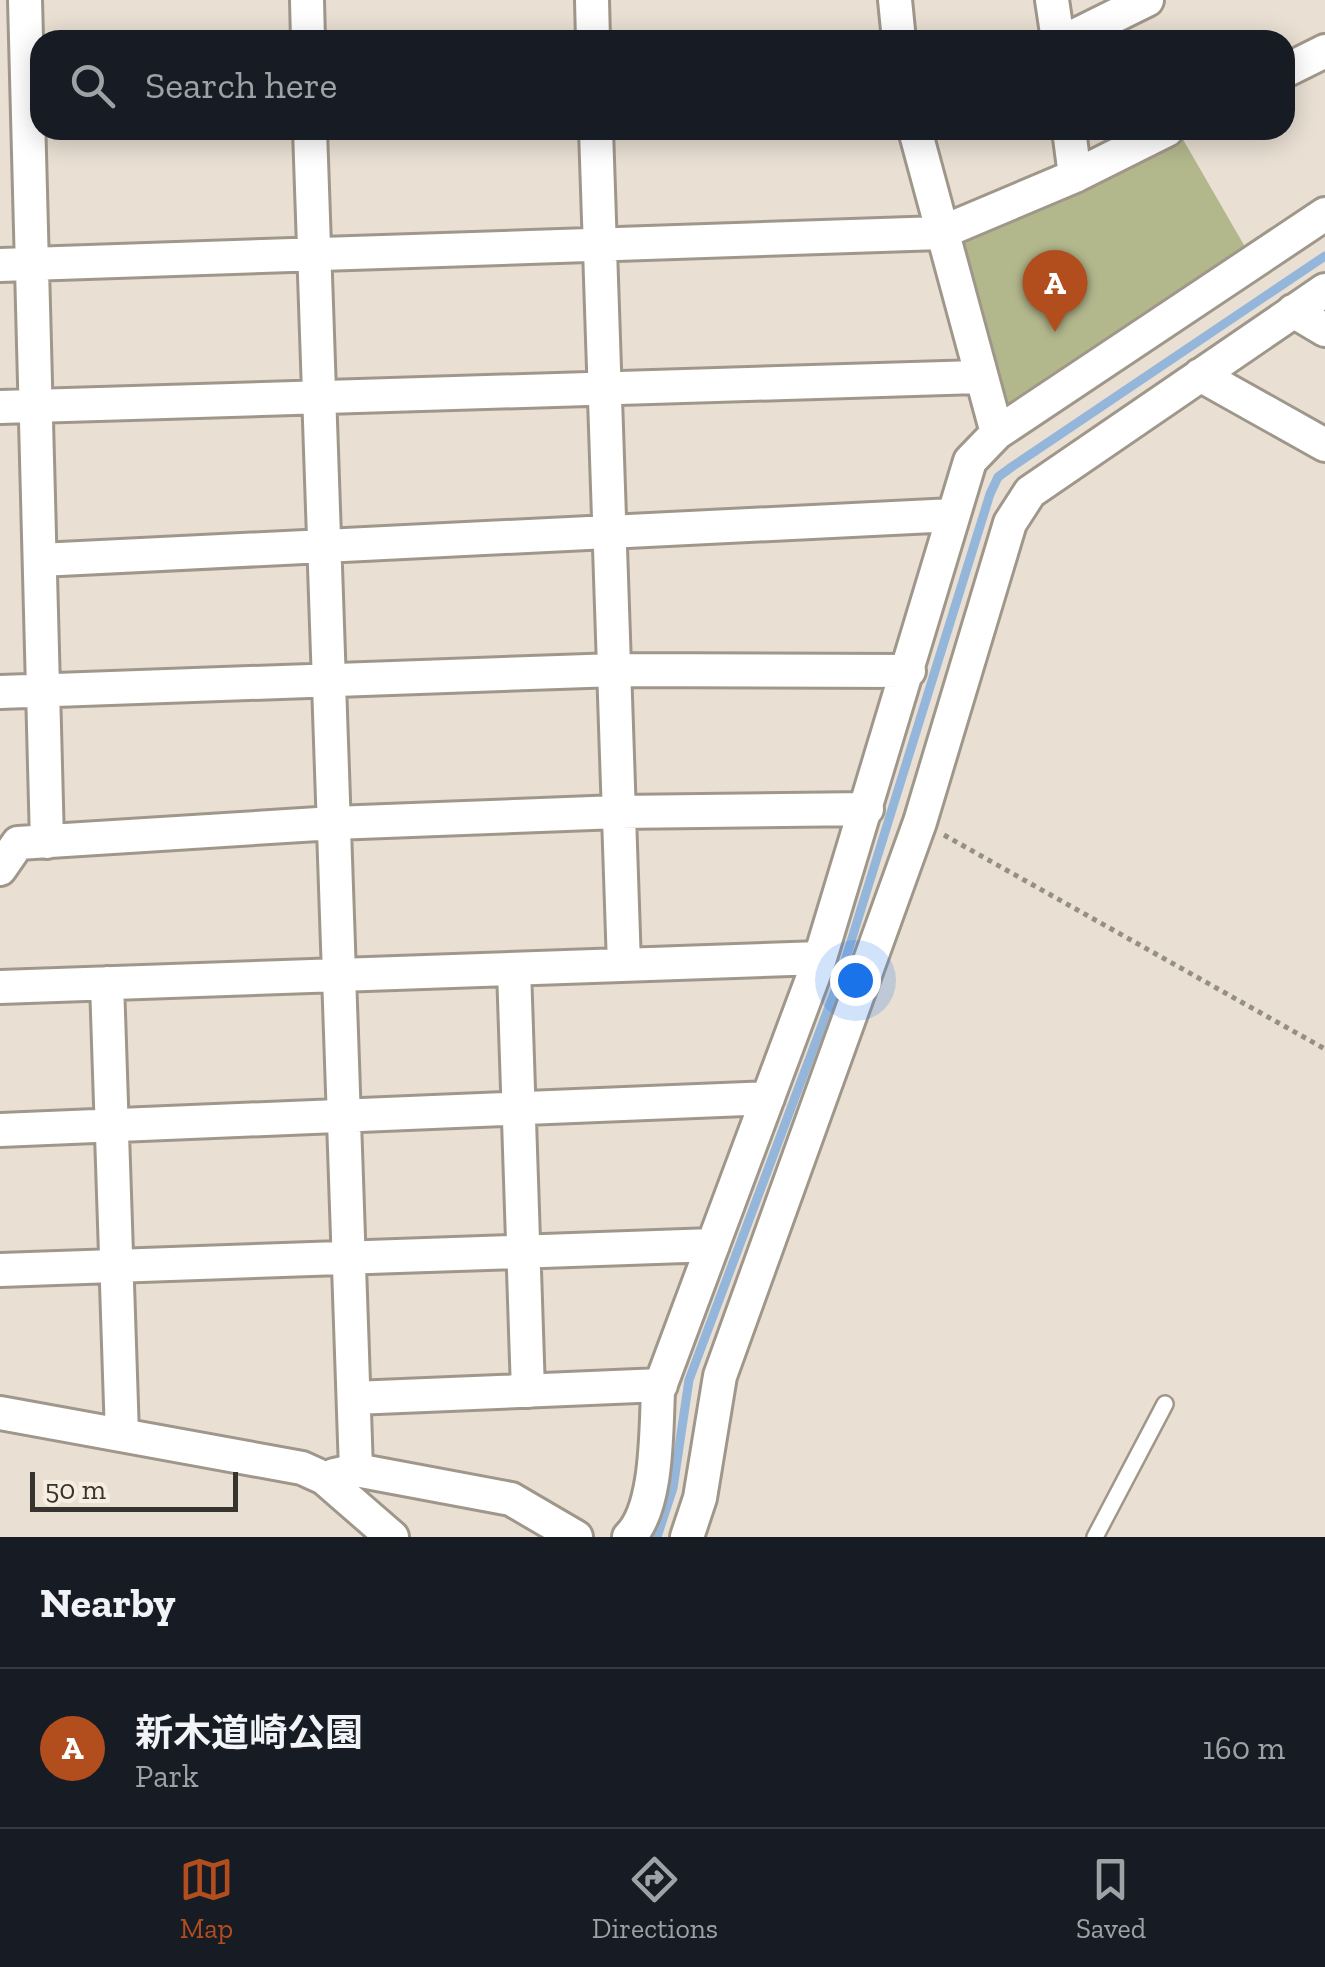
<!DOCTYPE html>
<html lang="en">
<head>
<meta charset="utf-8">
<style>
	:root { --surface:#171b24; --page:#20242c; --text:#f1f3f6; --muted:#9ea1a6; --line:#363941; --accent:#b24e1d }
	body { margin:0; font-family:"Zilla Slab","Noto Sans JP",serif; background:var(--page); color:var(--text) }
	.scale { position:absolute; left:30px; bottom:25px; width:208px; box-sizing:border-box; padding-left:10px; border:5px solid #37332e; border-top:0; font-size:28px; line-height:35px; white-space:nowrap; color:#37332e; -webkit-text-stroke:8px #f7ede0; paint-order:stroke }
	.you { position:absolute; left:855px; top:980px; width:35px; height:35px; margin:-25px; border:8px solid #fff; border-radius:50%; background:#1a73e8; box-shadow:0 0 0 15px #1a73e833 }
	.badge { display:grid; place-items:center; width:65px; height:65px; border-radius:50%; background:var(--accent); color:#fff; font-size:32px; font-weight:700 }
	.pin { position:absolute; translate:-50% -82px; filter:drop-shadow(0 2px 5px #0008) }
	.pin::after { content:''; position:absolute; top:52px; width:35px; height:30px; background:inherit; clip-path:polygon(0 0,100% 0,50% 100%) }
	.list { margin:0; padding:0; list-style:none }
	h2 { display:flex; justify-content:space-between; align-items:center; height:130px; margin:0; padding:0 40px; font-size:42px }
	h2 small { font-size:32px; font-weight:400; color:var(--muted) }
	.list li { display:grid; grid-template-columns:65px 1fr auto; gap:30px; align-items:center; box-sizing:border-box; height:160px; padding:0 40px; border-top:2px solid var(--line) }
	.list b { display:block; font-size:38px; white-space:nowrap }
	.list p { margin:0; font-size:32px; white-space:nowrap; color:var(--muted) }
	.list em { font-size:32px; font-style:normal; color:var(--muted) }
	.icon { flex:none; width:55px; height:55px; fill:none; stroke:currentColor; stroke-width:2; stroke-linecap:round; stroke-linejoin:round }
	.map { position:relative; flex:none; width:1325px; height:1537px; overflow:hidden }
	.search { position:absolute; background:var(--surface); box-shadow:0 5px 25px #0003; left:30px; right:30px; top:30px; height:110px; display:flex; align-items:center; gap:25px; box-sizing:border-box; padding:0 35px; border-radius:30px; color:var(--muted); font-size:38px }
	.sheet { height:290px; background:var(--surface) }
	nav { display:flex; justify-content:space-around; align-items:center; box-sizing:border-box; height:140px; border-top:2px solid var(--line); background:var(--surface); font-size:28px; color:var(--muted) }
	nav a { display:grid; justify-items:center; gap:5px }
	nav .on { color:var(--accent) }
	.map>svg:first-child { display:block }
	.green { fill:#b2b78c }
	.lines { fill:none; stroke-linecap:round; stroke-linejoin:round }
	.stream { stroke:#95b6db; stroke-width:9 }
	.lane-casing { stroke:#a0978b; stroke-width:20 }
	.street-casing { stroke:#a0978b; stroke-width:38 }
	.path { stroke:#968f86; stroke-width:5; stroke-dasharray:5 5; stroke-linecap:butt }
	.lane { stroke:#fff; stroke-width:15 }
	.street { stroke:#fff; stroke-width:32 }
</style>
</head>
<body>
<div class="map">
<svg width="1325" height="1537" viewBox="0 0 1325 1537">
	<rect width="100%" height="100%" fill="#e9dfd3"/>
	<path class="green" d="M1181,136L1248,252L1002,411L953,249L968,233Z"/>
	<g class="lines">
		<path class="stream" d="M657,1537L673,1488L689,1380L839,980L990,494L998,477L1013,466L1325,256"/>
		<g class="lane-casing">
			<path id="lane" d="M1095,1537L1165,1404"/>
		</g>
		<g class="street-casing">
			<path id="street" d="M25,0L47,842
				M307,0L308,40
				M592,0L593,40
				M895,0L899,40
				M1052,0L1058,40
				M1066,40L1147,0
				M1285,71L1325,51
				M310,130L356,1470
				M596,130L624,965
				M915,130L997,433
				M1069,130L1075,176
				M0,265L940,233L1075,176L1167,130
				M1293,311L1325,330
				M1200,375L1325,445
				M0,407L978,377
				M40,560L953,515
				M0,692L616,670L909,671
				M0,869L18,843L334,823L618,812L867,809
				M514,969L528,1391
				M107,983L122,1435
				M0,987L820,958
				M0,1130L768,1098
				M0,1270L713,1245
				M354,1398L661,1385
				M0,1413L302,1468L324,1478L392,1537
				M334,1475L356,1470L511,1499L576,1537
				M629,1537C658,1509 656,1431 658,1392L820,958L970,461L997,433L1325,214
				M687,1537L700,1498L720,1376L920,822L1010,523L1030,492L1325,290"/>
		</g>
		<path class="path" d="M944,835L1325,1049"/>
		<use href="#lane" class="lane"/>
		<use href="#street" class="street"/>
	</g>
</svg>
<div class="scale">50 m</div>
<div class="you"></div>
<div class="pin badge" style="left:1055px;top:332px">A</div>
<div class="search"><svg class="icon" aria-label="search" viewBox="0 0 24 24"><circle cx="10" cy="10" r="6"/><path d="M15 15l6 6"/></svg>Search here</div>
</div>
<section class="sheet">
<h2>Nearby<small></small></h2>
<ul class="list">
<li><span class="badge">A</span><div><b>新木道崎公園</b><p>Park</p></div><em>160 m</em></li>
</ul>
</section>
<nav>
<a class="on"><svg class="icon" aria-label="map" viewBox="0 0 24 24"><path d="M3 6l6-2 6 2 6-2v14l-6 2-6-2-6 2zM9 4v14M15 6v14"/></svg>Map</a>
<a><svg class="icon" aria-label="directions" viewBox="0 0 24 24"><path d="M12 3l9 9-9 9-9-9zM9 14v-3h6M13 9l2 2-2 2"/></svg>Directions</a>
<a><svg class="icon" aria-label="saved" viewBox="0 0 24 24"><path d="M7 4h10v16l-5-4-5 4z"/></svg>Saved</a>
</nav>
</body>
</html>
